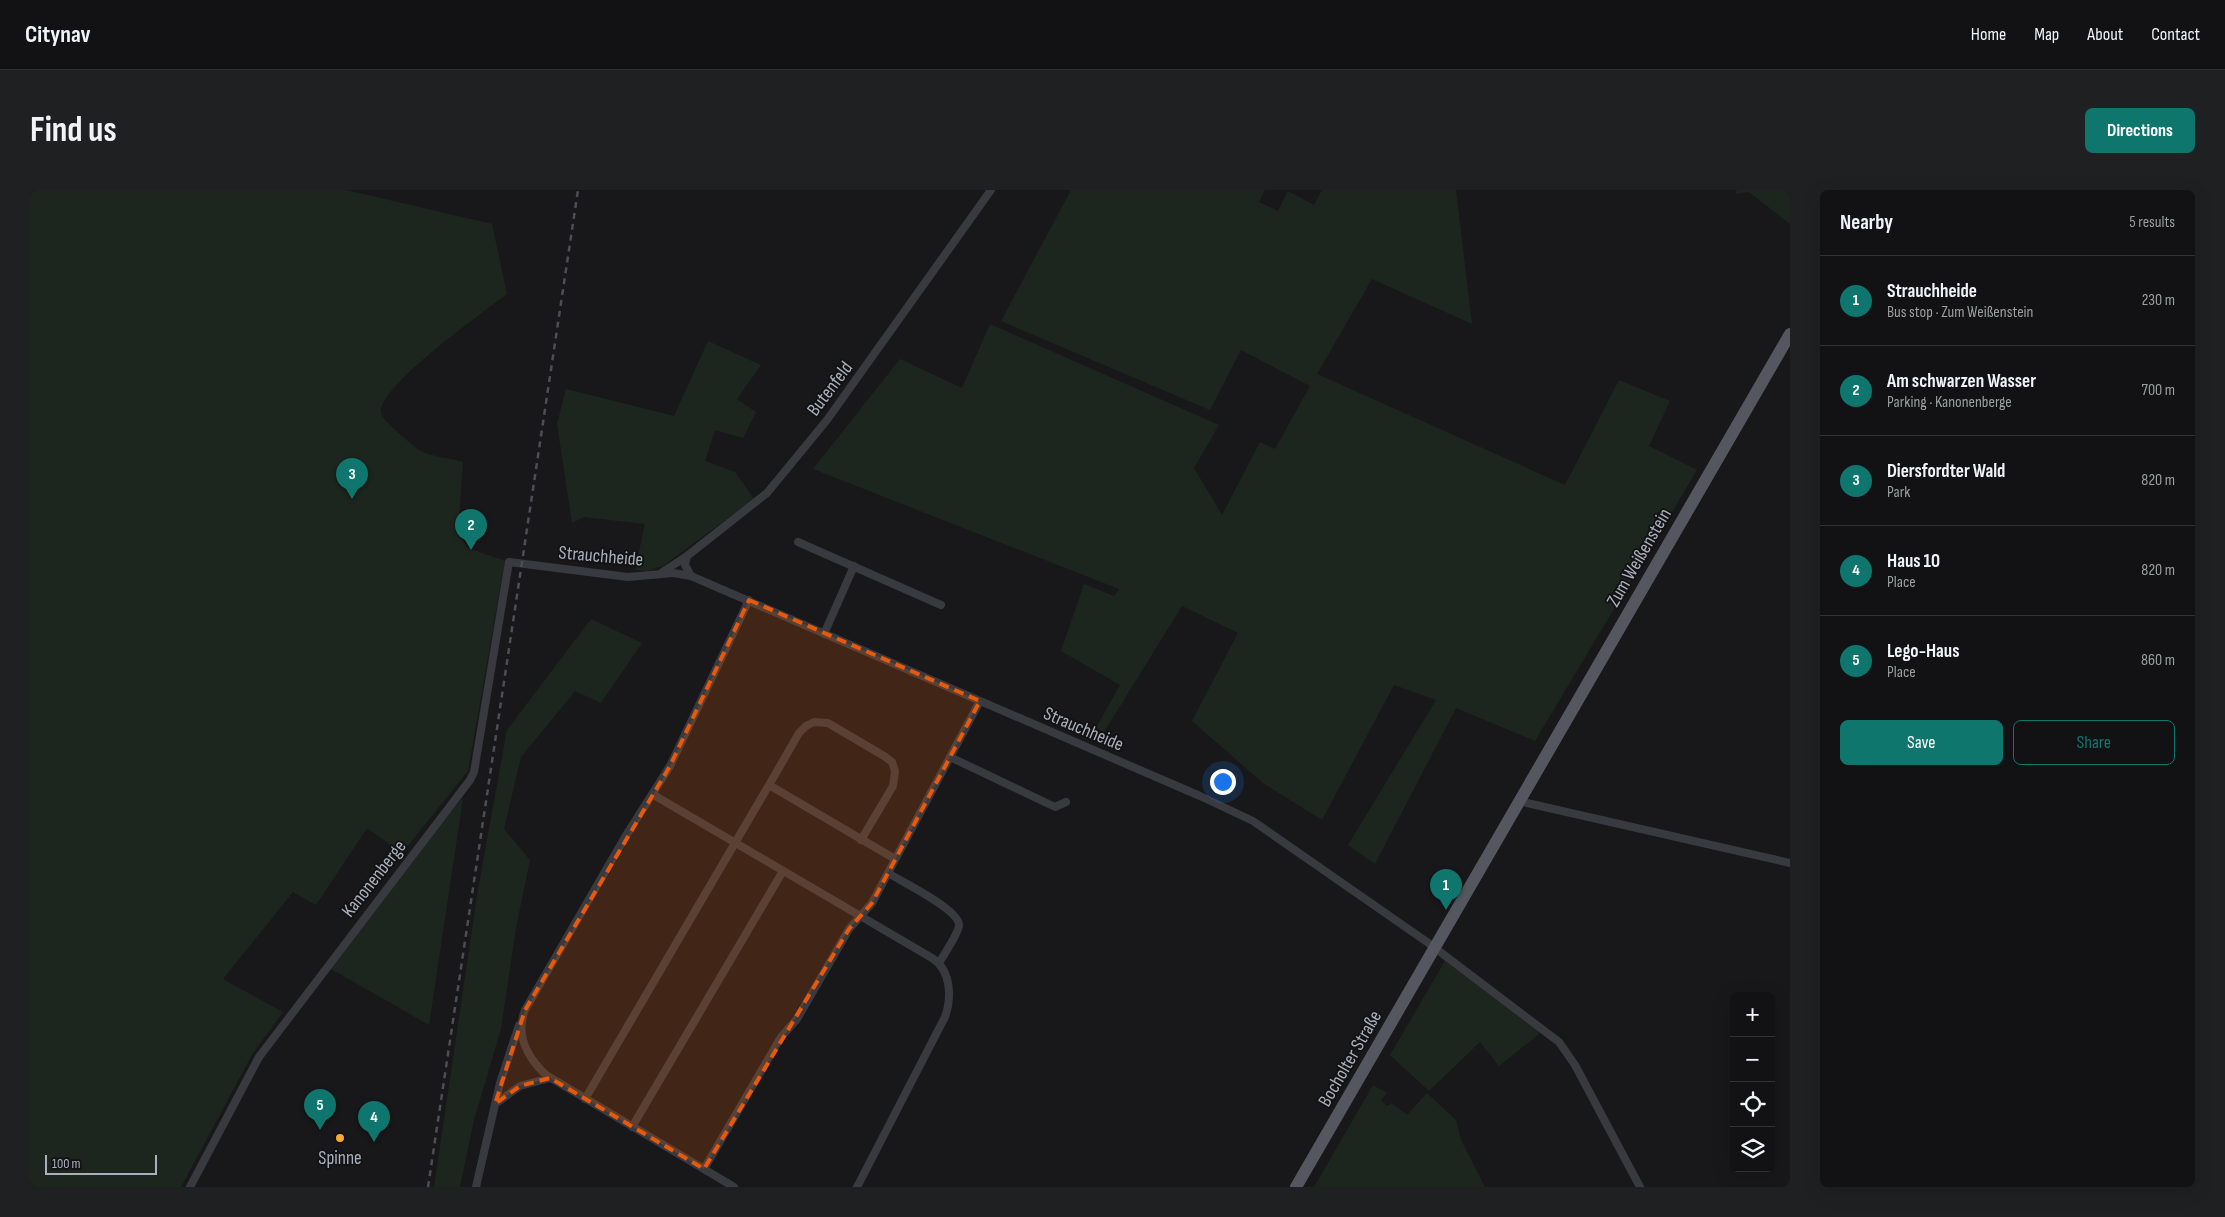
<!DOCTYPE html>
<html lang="en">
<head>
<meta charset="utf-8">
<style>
	:root { --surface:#121214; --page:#1f2022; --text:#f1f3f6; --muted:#9c9ea0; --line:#313234; --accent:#0f766e }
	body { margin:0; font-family:"Sofia Sans Condensed",sans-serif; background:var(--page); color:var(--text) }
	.controls { position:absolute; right:15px; bottom:15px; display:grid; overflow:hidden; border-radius:8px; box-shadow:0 5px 20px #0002 }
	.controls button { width:45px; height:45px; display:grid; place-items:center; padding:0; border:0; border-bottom:1px solid var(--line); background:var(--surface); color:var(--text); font:25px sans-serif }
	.scale { position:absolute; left:15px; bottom:12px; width:112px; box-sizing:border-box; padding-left:5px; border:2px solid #a9b0bb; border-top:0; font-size:14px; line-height:18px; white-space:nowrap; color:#a9b0bb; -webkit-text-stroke:4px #131315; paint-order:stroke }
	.you { position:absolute; left:1192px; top:591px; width:18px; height:18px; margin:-12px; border:4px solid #fff; border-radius:50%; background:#1a73e8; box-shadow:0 0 0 8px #1a73e833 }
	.badge { display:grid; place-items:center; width:32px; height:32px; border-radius:50%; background:var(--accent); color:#fff; font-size:16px; font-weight:700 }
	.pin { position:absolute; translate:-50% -41px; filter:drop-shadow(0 1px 2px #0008) }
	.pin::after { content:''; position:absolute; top:26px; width:18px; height:15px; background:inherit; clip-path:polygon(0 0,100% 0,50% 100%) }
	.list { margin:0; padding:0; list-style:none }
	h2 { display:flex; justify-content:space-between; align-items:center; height:65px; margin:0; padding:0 20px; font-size:21px }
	h2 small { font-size:16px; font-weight:400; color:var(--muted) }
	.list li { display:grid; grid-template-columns:32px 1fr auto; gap:15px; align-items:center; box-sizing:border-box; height:90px; padding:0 20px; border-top:1px solid var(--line) }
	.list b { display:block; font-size:19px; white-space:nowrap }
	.list p { margin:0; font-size:16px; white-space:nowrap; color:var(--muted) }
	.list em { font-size:16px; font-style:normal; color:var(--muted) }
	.actions { display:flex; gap:10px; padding:15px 20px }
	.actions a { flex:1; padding:11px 0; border:1px solid var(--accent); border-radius:8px; text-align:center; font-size:18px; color:var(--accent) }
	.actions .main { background:var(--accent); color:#fff }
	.icon { flex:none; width:28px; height:28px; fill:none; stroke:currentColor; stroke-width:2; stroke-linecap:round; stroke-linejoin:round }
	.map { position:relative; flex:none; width:1760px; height:997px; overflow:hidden; border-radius:8px }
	header { display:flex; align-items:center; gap:30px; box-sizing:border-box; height:70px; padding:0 25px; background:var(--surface); border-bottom:1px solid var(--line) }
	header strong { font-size:24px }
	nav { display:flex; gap:28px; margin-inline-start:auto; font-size:18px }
	.intro { display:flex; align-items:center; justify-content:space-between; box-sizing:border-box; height:120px; padding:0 30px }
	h1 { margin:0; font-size:35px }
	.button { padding:12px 22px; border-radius:8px; background:var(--accent); color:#fff; font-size:18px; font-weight:700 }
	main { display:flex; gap:30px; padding:0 30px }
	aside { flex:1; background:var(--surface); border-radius:8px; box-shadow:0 5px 20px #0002 }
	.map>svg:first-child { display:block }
	.green { fill:#1d261e }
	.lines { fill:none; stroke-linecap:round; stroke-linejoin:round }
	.street { stroke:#393a3f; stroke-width:8 }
	.primary { stroke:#54575f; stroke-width:12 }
	.rail { stroke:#4c4e55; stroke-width:2.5; stroke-dasharray:6 5; stroke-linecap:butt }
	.marked { fill:#e8590c; fill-opacity:0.2; stroke:#e8590c; stroke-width:4; stroke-dasharray:10 6; stroke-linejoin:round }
	.poi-dot { fill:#fba82f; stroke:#131315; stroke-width:2 }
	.labels { text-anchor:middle; stroke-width:4; stroke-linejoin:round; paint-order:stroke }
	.street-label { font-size:19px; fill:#a9b0bb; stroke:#131315 }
	.poi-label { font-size:19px; fill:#a9b0bb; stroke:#131315 }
</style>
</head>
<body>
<header>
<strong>Citynav</strong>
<nav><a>Home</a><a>Map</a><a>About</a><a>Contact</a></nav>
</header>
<div class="intro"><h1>Find us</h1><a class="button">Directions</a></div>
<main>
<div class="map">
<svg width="1760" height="997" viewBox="0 0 1760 997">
	<rect width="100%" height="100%" fill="#18181a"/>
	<path class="green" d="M0,0H316L462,34L477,104C456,120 346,198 351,223C352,230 382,255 389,260C401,267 420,268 433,272L428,344L438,358L475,371L438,581L372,663L337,638L286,715L263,702L193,789L253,822L223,863L151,997H0Z
		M1041,0H1235L1229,12L1248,21L1258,1L1284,15L1292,0H1426L1442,134L1342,89L1287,184L1535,295L1589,190L1640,211L1619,256L1667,280L1505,551L1426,518L1345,674L1318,655L1406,510L1364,495L1292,630L1233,593L1162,531L1208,443L1152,416L1074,542L1066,538L1090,495L1031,461L1054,394L1084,406L1089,399L783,279L870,169L932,198L960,134L1189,235L1164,278L1192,325L1230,252L1245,259L1280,196L1211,160L1180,220L971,131Z
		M1707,0H1760V34L1719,2L1705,4Z
		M678,151L731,175L707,209L726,222L713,248L685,240L675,271L705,282L724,309L633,376L617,381L605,380L615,334L554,327L542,333L527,234L536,199L644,226Z
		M561,429L612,453L571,513L545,501L491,567L474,639L500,670L486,738L471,839L444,930L430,997H404L448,699L477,540Z
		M433,608L399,835L301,779L409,633Z
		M1415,771L1508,840L1509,844L1469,876L1450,852L1399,901L1360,865Z
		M1343,895L1357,903L1351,910L1357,916L1362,913L1377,925L1397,903L1426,930L1431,950L1455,997H1284Z"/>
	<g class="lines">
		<path class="street" d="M768,352L911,415
			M657,366L655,375L661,386
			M631,383L657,366L737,303L797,230L961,0
			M794,444L824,376
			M950,511L920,567L1025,617L1036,612
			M739,595L769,543L776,536L784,532L798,533L854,566L862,572L865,581L863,596L831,650
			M622,604L902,768C921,780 922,807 915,827L827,997
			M1490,610L1497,613L1760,673
			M858,683L920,567
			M555,909L739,595L865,669
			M465,914L490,896L520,888
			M602,937L753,681
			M674,979L751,847L767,829L819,739L842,713L858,683C872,692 929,719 929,735C929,743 914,764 909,773
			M160,997L229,867L440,590L444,582L479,372L598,387L643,383L661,386L1170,606L1223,631L1397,752L1529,852L1545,875L1610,997
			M446,997L470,893L489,835
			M704,997L516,885C498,868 485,845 495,820L595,647L640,576L719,410"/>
		<path class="primary" d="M1266,997L1760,144"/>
		<path class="rail" d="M398,997L548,0"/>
	</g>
	<path class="marked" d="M719,410L950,511L842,713L819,739L674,979L520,888L490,896L465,914L495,820L640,576Z"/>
	<circle class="poi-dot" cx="310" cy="948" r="5"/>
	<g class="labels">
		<g class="street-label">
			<text transform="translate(799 198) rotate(-53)" y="7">Butenfeld</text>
			<text transform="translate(571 365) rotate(5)" y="7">Strauchheide</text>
			<text transform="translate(1608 367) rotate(-60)" y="7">Zum Weißenstein</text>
			<text transform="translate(1054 538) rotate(23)" y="7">Strauchheide</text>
			<text transform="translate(343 688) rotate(-52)" y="7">Kanonenberge</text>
			<text transform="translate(1319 868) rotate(-60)" y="7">Bocholter Straße</text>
		</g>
		<g class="poi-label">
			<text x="310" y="974">Spinne</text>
		</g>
	</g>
</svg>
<div class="controls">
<button>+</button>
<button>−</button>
<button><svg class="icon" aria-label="locate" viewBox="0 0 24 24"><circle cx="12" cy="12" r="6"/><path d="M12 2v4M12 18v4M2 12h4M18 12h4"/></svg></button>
<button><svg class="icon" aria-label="layers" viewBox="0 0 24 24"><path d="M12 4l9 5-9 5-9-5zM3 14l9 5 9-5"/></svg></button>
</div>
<div class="scale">100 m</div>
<div class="you"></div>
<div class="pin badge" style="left:1416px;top:720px">1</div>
<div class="pin badge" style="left:441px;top:360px">2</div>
<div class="pin badge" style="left:322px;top:309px">3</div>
<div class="pin badge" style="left:344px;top:952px">4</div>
<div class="pin badge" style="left:290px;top:940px">5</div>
</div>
<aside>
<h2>Nearby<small>5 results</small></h2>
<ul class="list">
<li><span class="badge">1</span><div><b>Strauchheide</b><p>Bus stop · Zum Weißenstein</p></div><em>230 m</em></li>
<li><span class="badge">2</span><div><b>Am schwarzen Wasser</b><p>Parking · Kanonenberge</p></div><em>700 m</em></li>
<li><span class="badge">3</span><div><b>Diersfordter Wald</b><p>Park</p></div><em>820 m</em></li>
<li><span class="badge">4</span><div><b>Haus 10</b><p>Place</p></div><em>820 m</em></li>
<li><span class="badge">5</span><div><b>Lego-Haus</b><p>Place</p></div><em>860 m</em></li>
</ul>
<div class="actions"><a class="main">Save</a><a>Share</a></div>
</aside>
</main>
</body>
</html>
